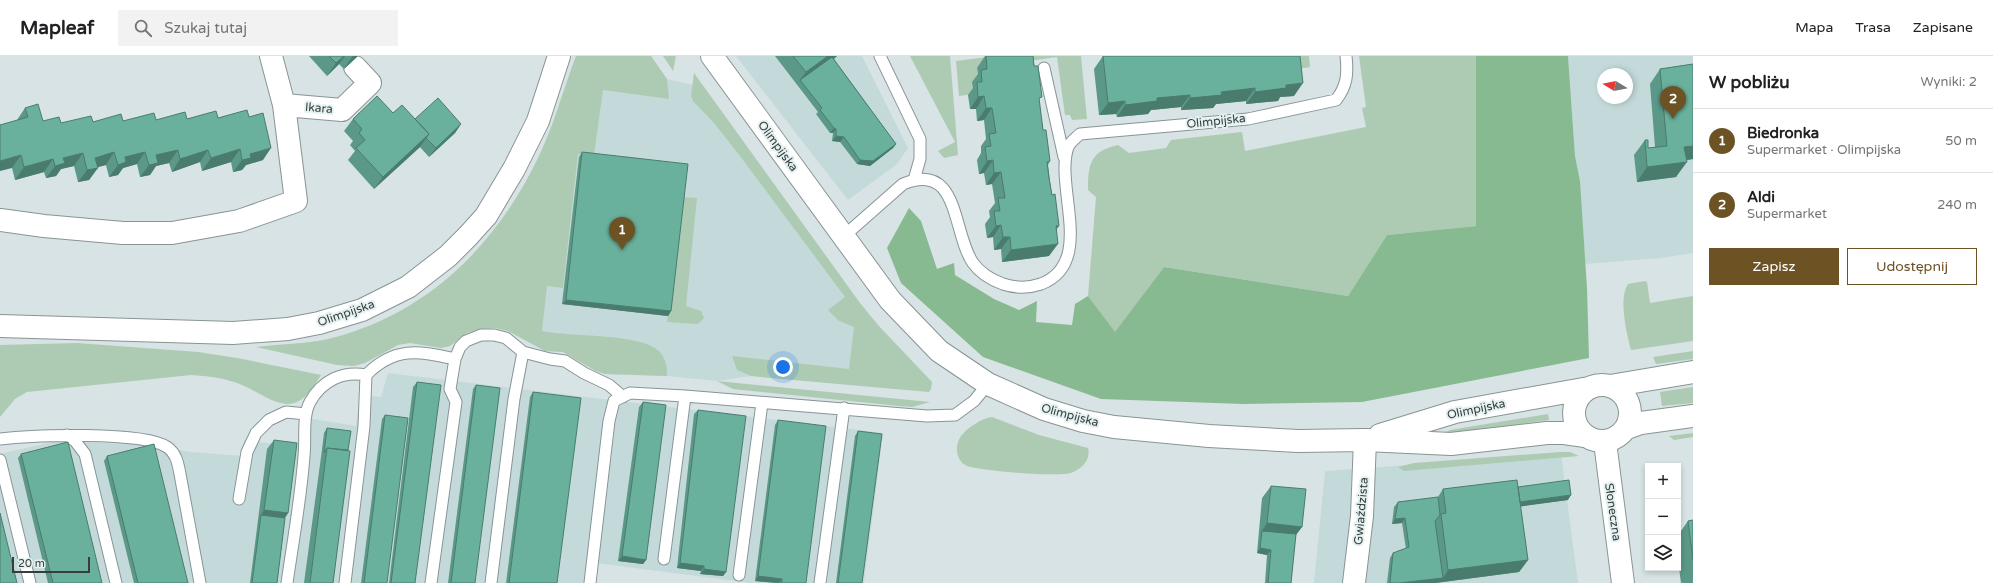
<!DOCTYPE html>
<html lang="pl">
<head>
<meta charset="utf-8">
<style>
	:root { --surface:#fff; --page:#f2f2f2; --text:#202124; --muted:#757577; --line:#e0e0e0; --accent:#6d5224 }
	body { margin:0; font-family:"Varela Round",sans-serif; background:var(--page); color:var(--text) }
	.controls { position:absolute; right:12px; bottom:12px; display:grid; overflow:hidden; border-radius:0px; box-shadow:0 2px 6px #0003 }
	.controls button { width:36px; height:36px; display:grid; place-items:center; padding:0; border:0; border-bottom:1px solid var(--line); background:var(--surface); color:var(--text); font:20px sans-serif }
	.compass { position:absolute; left:1597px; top:12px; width:36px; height:36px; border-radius:50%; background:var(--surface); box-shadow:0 2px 6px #0003; rotate:280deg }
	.scale { position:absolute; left:12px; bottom:10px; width:78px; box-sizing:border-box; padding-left:4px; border:2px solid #373c3c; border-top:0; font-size:11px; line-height:14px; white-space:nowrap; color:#373c3c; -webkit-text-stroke:3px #e4f1f1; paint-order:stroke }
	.you { position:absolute; left:783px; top:311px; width:14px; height:14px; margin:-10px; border:3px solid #fff; border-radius:50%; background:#1a73e8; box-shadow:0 0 0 6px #1a73e833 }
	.badge { display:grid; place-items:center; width:26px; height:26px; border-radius:50%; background:var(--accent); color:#fff; font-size:13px; font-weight:700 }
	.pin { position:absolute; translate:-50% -33px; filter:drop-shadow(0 1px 2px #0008) }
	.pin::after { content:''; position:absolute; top:21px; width:14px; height:12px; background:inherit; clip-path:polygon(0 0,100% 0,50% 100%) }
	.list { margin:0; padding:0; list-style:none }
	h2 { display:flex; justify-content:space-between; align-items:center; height:52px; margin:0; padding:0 16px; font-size:17px }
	h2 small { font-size:13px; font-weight:400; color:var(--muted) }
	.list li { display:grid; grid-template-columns:26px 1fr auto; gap:12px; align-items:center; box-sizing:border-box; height:64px; padding:0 16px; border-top:1px solid var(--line) }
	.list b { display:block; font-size:15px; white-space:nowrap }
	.list p { margin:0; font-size:13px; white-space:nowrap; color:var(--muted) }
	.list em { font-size:13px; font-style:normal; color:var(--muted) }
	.actions { display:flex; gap:8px; padding:12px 16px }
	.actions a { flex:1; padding:9px 0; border:1px solid var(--accent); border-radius:0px; text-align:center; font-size:14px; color:var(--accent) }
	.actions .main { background:var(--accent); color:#fff }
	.icon { flex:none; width:22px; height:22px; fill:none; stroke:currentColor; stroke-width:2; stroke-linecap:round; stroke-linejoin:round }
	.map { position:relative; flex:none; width:1693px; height:527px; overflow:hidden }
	header { display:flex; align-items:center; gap:24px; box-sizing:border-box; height:56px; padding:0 20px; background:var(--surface); border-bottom:1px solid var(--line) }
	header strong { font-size:19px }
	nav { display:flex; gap:22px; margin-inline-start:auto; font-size:14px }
	.search { width:280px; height:36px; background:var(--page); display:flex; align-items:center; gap:10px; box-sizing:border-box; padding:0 14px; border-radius:0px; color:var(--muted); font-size:15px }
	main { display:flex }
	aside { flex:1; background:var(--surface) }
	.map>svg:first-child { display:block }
	.built { fill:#c4dada; fill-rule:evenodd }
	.green { fill:#adcbb2 }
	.forest { fill:#88ba91 }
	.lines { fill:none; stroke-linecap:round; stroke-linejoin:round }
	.service-casing { stroke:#899494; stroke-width:13 }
	.minor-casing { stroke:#899494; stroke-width:24 }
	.tertiary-casing { stroke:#899494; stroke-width:24 }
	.service { stroke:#fff; stroke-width:11 }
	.minor { stroke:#fff; stroke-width:22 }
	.tertiary { stroke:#fff; stroke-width:22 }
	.wall { fill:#5b9887 }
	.shaded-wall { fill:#4a7c6e }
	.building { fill:#6ab19d; stroke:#4a7c6e }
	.labels { text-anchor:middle; stroke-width:4; stroke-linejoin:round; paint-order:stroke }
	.street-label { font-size:12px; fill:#373c3c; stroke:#e4f1f1 }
</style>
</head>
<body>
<header>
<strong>Mapleaf</strong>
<div class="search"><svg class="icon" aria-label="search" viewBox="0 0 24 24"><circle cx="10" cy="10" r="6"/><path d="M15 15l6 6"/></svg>Szukaj tutaj</div>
<nav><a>Mapa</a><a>Trasa</a><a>Zapisane</a></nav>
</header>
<main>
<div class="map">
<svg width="1693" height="527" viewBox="0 0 1693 527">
	<rect width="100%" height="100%" fill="#d7e3e4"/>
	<path class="built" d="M736,0H862L908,92L897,108L848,144Z
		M1568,0H1693V197L1661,202L1585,208L1580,125L1575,100ZM1603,18H1627V42H1603Z
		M595,21L667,23L698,30L871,272L875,323L751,320L717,325L667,320L605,318L596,315L563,296L545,295L528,198Z
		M388,317L883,377L864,527H751L588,506L584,527H0V398L56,385L148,389L191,396L242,400L244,384L297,391L302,361L356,370L360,339L381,341Z
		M1561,398L1578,527H1314L1325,415Z"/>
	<path class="green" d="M576,0H651L667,23L669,43L603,34L594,99L578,98L563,232L547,230L542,275C569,281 640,277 659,295C666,303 667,310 667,320L605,318L596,315L563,296L545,295L508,275L495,272L480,273L467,277L450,290L441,292L410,287L398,289L365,307L354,310L337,309L256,291C279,288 305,288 328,283C426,259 495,191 538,102C554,69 563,34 576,0Z
		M663,0H676L673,15Z
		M910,0H950L958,99L944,102L938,95L955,86Z
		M995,0H1081L1087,63L1072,64L1070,59H1065L1057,1L977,12L979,25L974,38L959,40L956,5Z
		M1298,0H1309L1310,11L1299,13Z
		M1359,0H1476V170L1387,179L1348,240L1164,211L1115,277L1088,240L1096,141L1088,134C1088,109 1090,95 1118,89L1129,97L1166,92L1171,84L1242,76L1245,95L1366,71L1362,52L1366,51Z
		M694,17L860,247L878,269L932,326L931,333L929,336L760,321L751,320L737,314L732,300L849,313L854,271L839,265L828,254L845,241L743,104L714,67L693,45L691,40Z
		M682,141L697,142L686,250L701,255L704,262L698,268L667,266Z
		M1645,225L1647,226L1650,247L1693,240V285L1631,294C1627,278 1618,243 1628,228Z
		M77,287L198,296L237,302L321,319C315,328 308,341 297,346C279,354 258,335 242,329C226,322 208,320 191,319L27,336L15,343L0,361V289Z
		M1693,295V303L1656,308L1653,301Z
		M717,325L930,346L912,351L899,350L733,333Z
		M1693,331V347L1662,350L1660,336Z
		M1548,358L1549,364L1445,379L1446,376L1450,374Z
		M992,361L1039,379L1088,392C1091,404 1082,413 1071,417C1061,421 974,415 965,409C955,402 955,389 961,380C967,372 982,362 992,361Z
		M1693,377V381L1674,384L1669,380Z
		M1561,396H1570L1579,400L1404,415L1398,411L1414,407Z"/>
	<path class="forest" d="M1476,0H1568L1575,100L1580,125L1587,232L1589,302L1362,346L1243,348L1101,343L983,301L901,227L887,192L909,152L921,165L937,213L954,207L955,219L994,243L1019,254L1037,245L1036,266L1072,269L1075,248L1088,240L1115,276L1164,211L1348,240L1387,179L1476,170Z"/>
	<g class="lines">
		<g class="service-casing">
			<path id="service" d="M880,0L920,83V103L914,124
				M1044,12L1064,101
				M844,180L903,128C960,104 952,177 973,207C980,217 992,224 1003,228C1015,232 1029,232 1041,228C1096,207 1054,130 1068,91C1070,86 1076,82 1080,78L1248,63L1336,44C1347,30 1348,18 1346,0
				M67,379L75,385L85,398L116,527
				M0,383C31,379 143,375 167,391C176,397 178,407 180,418L200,527
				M0,404L30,527
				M239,443L247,396L256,377L269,364L286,356L306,358
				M664,503L685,340
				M739,519L762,347
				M287,527C293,485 301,442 304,400C306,383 302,361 310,346C322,324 343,315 366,319
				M345,527L364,370L366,319C395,290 418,295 455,303
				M431,527L456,346L450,333L455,303L460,291L466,285L481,279H494L506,282L523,296
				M491,527L514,343L523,296L550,303L565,305L584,317L609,329L623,341
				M590,527L609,365L614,345L630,337L685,340L927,360L955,359L974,345L988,328
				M820,527L844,352"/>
		</g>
		<g class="minor-casing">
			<path id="minor" d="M284,49L342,54L370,27L355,11
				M0,164L44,170L123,177H172L239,165L296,145L284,49L271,0
				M1605,386L1623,527
				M1354,527L1362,460L1365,384"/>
		</g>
		<g class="tertiary-casing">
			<path id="tertiary" d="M712,0L890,244L939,295L988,328L1044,353L1083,365L1114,371L1209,380L1298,385L1365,384L1451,388L1547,377H1564L1585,380
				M0,270L233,277L288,273L319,267L362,254L408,231L448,200L468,180L486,160L514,113L538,65L559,0
				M1574 357a28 28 0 1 1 56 0a28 28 0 1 1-56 0Z
				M1610,330L1693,316
				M1627,372L1641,367L1693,360
				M1380,379L1455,356L1589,332"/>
		</g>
		<use href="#service" class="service"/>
		<use href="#minor" class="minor"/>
		<use href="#tertiary" class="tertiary"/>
	</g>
	<path class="wall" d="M309,0H358L344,13L339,8L327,20Z
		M775,0H837L834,3L896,88L893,92L870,110L857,108L840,86L832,85L833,77H830L816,58L818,56Z
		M985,0H1033L1043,74L1050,105L1048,109L1056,174L1049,200L1002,206L1001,193L994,194L993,181L987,182L985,168L990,161L989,155L995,147L992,128L986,129L984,117L979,118L977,104L981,97V90L986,83L984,64L977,65L976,53H970L968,39L973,32L972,26L978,18L977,12Z
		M1103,0L1294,40L1280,41L1278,45L1246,48V45L1216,48L1213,52L1181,54V51L1151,54L1148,58L1117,61L1116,58L1099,59L1094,13Z
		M1693,8V103L1686,104L1676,121L1637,126L1634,99L1645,84L1648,92L1655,91L1650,28L1660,13Z
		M25,52L43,65L61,67L218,62L263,104L246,109L242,114L233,116L231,106L202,115L200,106L172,116L169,107L156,110L150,119L140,121L137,108L123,112L118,119L109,121L106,109L98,111L89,124L78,126L74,110L61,113L56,120L46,122L44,116L15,124L12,112L17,64Z
		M393,57L415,63L461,68L455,77L429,101L420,91L374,133L348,104L355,95L350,89L353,85L344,75L353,63Z
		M582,96L671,255L668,260L562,248L579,101Z
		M417,326L415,527H389L413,331Z
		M476,329L475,527H448L473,333Z
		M533,336L557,527H506L530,341Z
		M643,346L646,504L643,508L618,505L639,351Z
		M698,354L726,516L723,520L700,518L701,515L677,512L694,358Z
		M385,359L387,527H361L382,363Z
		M778,364L806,527H775L755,525L775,369Z
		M327,372L348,394L333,527H304L321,401L324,377Z
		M858,375L862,527H836L855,380Z
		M274,384L288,457L285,462L277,527H250L267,393Z
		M21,398L102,527H48L18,402Z
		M107,400L188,527H134L104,405Z
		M1271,430L1302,471L1296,478L1291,527H1265L1267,499L1257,497L1262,442Z
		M1518,431L1568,444L1520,450L1528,504L1519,516L1435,527H1387L1390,502L1393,497L1406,493L1402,467L1392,468L1394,451L1398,446L1438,441L1443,433Z
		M1693,464V527H1681L1678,505V479L1688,465Z"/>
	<path class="shaded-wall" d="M344,0H345L339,8L327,20L336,7Z
		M353,0H358L344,13L352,1Z
		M828,0H837L801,26L800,24L806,16Z
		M1303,27L1294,40L1280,41L1278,45L1246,48L1255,36L1286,29Z
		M1255,32L1246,45L1216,48L1213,52L1181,54L1190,42L1221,36Z
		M1190,39L1181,51L1151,54L1148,58L1117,61L1125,49L1157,42Z
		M984,40L976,53H970L978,41Z
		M1125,45L1116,58L1099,59L1108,47Z
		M986,52H992L984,64L977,65Z
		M461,68L455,77L429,101L436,92Z
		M834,72L836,73L833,77H830Z
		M429,78L420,91L374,133L383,121Z
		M836,80L844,81L840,86L832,85Z
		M896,88L893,92L870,110L857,108L860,104Z
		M1693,90V103L1674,106L1684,91Z
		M271,92L263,104L246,109L242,114L233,116L242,104L250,98Z
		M240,93L231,106L202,115L211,102Z
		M178,94L169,107L156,110L150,119L140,121L149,109L156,99Z
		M208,94L200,106L172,116L180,103Z
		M114,96L106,109L86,114L95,102Z
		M145,96L137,108L123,112L118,119L109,121L118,109L125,101Z
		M83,97L74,110L61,113L56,120L46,122L55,110L63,102Z
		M21,99L12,112L0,115V105Z
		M53,103L44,116L15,124L24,111Z
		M993,104L984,117L979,118L987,105Z
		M1687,106L1676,121L1637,126L1647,111Z
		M98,112L89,124L78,126L87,114Z
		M1001,116L992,128L986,129L994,117Z
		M1001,169L993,181L987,182L996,170Z
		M1056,170H1059L1050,182Z
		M1003,181H1010L1001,193L994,194Z
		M1058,188L1049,200L1002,206L1011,194Z
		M566,244L671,255L668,260L562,248Z
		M1571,439L1568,444L1510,452L1514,447Z
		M264,454L288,457L282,466L261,459Z
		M1405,462L1402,467L1392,468L1395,463Z
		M1267,467L1302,471L1293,483L1262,475Z
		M1260,492L1271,494L1267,499L1257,497Z
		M622,500L646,504L643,508L618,505Z
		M1528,504L1519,516L1435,527H1399L1443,522L1448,514Z
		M680,507L704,510L701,515L677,512Z
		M704,513L726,516L723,520L700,518Z
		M758,520L782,523L779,527L755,525Z"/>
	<path class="building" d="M329,0H344L336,7Z
		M793,0H828L806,16Z
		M986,0H1033L1034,10H1038L1042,41L1039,42L1043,74H1046L1050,105L1047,106L1049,122L1052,139L1055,138L1059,170H1056L1058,188L1011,194L1010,181H1003L1001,169L996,170L994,155H1000L998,142H1005L1001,116L994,117L993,104L987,105L985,91L991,90L989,78L996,77L992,52H986L984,40L978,41L977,26H982L981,14L987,13Z
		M1103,0H1300L1303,27L1286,29V32L1255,36V32L1221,36L1222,39L1190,42V39L1157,42V45L1125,49V45L1108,47Z
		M832,1L896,88L873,105L860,104L844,81L836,80V73L834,72L820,54L822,52L800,24Z
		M1693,8V90L1684,91L1687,106L1647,111L1645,84H1648V92L1667,90L1660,13Z
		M377,40L393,57L402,49L429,78L383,121L356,92L365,84L359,77L362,73L353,63Z
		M438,42L461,68L436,92L426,82L429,78L415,63Z
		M38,48L43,65L59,61L61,67L91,60L93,66L121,58L123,65L154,57L156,64L185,56L187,63L216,55L218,62L247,54L249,61L263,57L271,92L250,98L251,102L242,104L240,93L211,102L208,94L180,103L178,94L156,99L158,107L149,109L145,96L125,101L126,106L118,109L114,96L95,102L98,112L87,114L83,97L63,102L65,107L55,110L53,103L24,111L21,99L0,105V69L28,61L25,52Z
		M582,96L688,108L671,255L566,244Z
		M417,326L441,329L415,527H391Z
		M476,329L500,332L475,527H451Z
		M533,336L581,342L557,527H509Z
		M643,346L666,349L646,504L622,500Z
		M698,354L746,360L726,516L704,513V510L680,507Z
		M385,359L408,362L387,527H364Z
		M778,364L826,370L806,527H782V523L758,520Z
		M327,372L351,375L348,394L327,392L324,397Z
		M858,375L882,378L862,527H838Z
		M274,384L297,387L288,457L264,454Z
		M68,386L102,527H53L21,398Z
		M154,388L188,527H138L107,400Z
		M327,392L350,395L333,527H310Z
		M1517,424L1528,504L1448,514L1441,458L1446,457L1443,433Z
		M1569,424L1571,439L1520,446L1518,431Z
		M1271,430L1306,433L1302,471L1267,467Z
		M1438,441L1440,459L1435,465L1443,522L1399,527H1390L1393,497L1409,491L1405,462L1395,463L1398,446Z
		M0,457L17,527H0Z
		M261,459L285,462L277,527H252Z
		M1693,464V504L1688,465Z
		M1262,475L1296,478L1291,527H1268L1271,494L1260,492Z"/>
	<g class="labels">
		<g class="street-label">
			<text transform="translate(319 52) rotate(5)" y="4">Ikara</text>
			<text transform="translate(1216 65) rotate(-6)" y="4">Olimpijska</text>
			<text transform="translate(778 90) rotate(54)" y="4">Olimpijska</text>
			<text transform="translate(346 257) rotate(-19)" y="4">Olimpijska</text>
			<text transform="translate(1476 353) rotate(-12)" y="4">Olimpijska</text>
			<text transform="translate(1070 359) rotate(15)" y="4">Olimpijska</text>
			<text transform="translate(1361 455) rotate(-85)" y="4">Gwiaździsta</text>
			<text transform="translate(1613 456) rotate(82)" y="4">Słoneczna</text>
		</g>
	</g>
</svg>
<div class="controls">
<button>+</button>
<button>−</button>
<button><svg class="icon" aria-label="layers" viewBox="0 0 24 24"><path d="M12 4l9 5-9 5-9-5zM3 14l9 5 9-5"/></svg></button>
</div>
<svg class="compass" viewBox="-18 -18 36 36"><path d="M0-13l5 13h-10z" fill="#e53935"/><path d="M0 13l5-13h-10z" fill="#757577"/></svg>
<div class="scale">20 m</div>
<div class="you"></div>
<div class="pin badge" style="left:622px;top:194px">1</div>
<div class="pin badge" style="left:1673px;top:63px">2</div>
</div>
<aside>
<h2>W pobliżu<small>Wyniki: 2</small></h2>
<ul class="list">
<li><span class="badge">1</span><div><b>Biedronka</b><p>Supermarket · Olimpijska</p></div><em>50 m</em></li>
<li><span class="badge">2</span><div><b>Aldi</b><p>Supermarket</p></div><em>240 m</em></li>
</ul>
<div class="actions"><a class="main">Zapisz</a><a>Udostępnij</a></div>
</aside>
</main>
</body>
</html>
